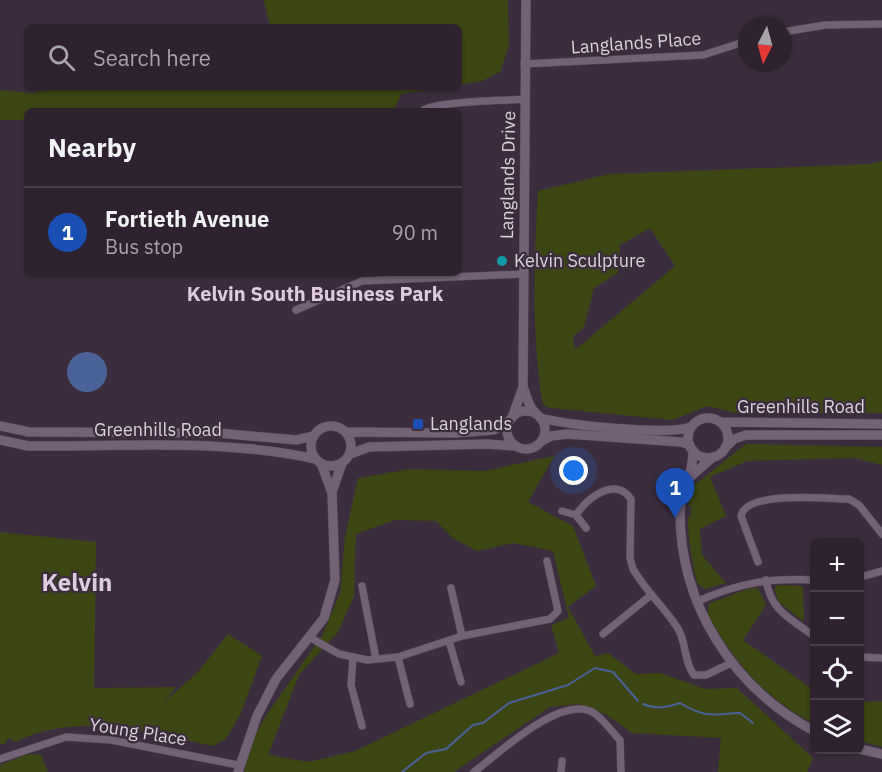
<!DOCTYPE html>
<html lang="en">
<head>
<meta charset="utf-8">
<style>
	:root { --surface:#2d222e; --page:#392f3a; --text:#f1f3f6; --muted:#a7a4aa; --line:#483f4a; --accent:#8c9099 }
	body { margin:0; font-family:"IBM Plex Sans",sans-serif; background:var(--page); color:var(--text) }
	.controls { position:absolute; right:18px; bottom:18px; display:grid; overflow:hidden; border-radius:9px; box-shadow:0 2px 4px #0004 }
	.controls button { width:54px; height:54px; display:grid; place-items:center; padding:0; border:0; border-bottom:2px solid var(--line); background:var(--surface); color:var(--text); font:30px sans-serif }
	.compass { position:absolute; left:738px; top:18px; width:54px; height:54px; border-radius:50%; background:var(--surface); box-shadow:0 2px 4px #0004; rotate:186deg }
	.you { position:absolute; left:574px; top:471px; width:21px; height:21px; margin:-15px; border:4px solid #fff; border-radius:50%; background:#1a73e8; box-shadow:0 0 0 9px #1a73e833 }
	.badge { display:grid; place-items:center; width:39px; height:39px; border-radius:50%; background:var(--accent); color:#fff; font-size:20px; font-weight:700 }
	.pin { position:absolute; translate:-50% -50px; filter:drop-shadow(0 2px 3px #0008) }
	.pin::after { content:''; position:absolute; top:32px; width:21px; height:18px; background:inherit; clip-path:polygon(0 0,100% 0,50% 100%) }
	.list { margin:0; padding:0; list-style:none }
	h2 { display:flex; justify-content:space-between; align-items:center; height:78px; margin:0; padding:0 24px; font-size:26px }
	h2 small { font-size:20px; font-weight:400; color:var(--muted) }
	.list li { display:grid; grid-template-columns:39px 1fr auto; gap:18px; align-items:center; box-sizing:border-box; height:90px; padding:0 24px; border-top:2px solid var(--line) }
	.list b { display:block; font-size:22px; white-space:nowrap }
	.list p { margin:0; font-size:20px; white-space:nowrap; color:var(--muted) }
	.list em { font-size:20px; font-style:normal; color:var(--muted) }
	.icon { flex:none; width:33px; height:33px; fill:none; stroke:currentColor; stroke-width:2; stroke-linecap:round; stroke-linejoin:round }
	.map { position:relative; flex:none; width:882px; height:772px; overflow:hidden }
	.search { position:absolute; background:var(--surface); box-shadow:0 2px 4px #0004; left:24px; top:24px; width:438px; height:66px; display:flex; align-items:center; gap:15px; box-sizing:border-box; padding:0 21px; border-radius:9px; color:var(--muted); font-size:22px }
	.panel { position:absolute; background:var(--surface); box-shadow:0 2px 4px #0004; left:24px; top:108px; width:438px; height:168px; border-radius:9px }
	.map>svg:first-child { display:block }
	.green { fill:#3b4613; fill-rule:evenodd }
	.water { fill:#4b6298 }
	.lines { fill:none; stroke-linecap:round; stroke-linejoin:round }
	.stream { stroke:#4b6298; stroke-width:2 }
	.minor-casing { stroke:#574a58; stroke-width:8 }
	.tertiary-casing { stroke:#574a58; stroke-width:10 }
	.minor { stroke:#736275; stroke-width:7 }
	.tertiary { stroke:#736275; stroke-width:9 }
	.culture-dot { fill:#0f9aa8; stroke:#3c2d3e; stroke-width:2 }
	.transit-dot { fill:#1a4fb4; stroke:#3c2d3e; stroke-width:2 }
	.labels { text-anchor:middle; stroke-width:4.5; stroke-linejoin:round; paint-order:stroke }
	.street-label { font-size:18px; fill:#dbd1db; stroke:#3c2d3e }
	.poi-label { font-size:18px; fill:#dbd1db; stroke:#3c2d3e; text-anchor:start }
	.neighbourhood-label { font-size:20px; font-weight:bold; fill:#decbe0; stroke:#3c2d3e }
	.district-label { font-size:24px; font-weight:bold; fill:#decbe0; stroke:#3c2d3e }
</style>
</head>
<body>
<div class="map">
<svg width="882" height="772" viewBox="0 0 882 772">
	<rect width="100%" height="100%" fill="#3c2d3e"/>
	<path class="green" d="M264,0H508L509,46L500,72L482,81L459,85V27H270Z
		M63,87H445L401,94L394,111H27V120H0V90L32,93Z
		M882,161V413H735L708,406L672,420L550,408L543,405C531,335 534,261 538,191L609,174L870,164ZM650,228L675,266L575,350L573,336L584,328L594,288L618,273L620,245Z
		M746,444L882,447V465L855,458L747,461L710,477L726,516L700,529L702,555L726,583L705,589L697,583C692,561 688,540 688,517L691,516V506H688L693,486Z
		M554,456L528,502L573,526L596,586L568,607L595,656L608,653L636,674L660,673L705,689L737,688L813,758L807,772H718L721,738L632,733L607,715L578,704L550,707L454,772H244L250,746L265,717L322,636L340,593L345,537L358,478L410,469L484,471ZM395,520L436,521L454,539L477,551L513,543L553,551L569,618L551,625L559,653L355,751L309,762L268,755L299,675L338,632L354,596L356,534Z
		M0,532L96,542L94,688L176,687L163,703L198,672L228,634L262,656L241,713L226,739L213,746C148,732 78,711 15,742L9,738L4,744H0Z
		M778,585L803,586L804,622L779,602L774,589Z
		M750,588H758L766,605L743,640L814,690V724C773,702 743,673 718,632C713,623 704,614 710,603Z
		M882,701V747L860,741V702Z
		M28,754L41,755L48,772H0V765Z"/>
	<path class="water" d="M67 372a20 20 0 1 1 40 0a20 20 0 1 1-40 0Z"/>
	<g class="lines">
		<path class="stream" d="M643,704C656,710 667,707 680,703C707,719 712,714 740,713L753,723
			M402,772L426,753L446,749L473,725L483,723L509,703L568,685L595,668L613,672L638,701"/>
		<g class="minor-casing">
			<path id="minor" d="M783,32L825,25L882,24
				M524,64L703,55L747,41
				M422,111C436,101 504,101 525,99
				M296,310L362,281L523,274
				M562,511L576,515L586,528
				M576,515C586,500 614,475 631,499L630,558L633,569C645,590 663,606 677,627C687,642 683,660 694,675H706L731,663
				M758,562L741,516C746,490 827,499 849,499L859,505L882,534
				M860,577L882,571
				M766,580C771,611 790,618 814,636
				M362,586L376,659
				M451,588L462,636
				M696,602C738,583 768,578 814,580
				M603,634L651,595
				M311,638L339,654L367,660L398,657L462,636L550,619L558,611L547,561
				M449,641L461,682
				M398,657L410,704
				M860,657L882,658
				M353,658L351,685L362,726
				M0,759L66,737L111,740L238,765
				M474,772C499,753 562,693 594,713C604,720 612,732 620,740L621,772
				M561,772L562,761"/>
		</g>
		<g class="tertiary-casing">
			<path id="tertiary" d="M526,0L523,387L530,406L536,414
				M507 430a19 19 0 1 1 38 0a19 19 0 1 1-38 0Z
				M512,418L523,387
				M540,418C569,425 666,436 691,427
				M688 438a20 20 0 1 1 40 0a20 20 0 1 1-40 0Z
				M720,422L882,424
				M311 446a20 20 0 1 1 40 0a20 20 0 1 1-40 0Z
				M0,426L29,432L218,433L296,440L314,436
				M346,432L455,433L494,430L509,421
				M0,440L28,446C124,447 222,438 316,459
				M542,441L551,436L567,434L681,442L690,445
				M725,448L734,439L746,435H882
				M693,450C694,473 681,490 680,512C680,605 733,688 814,731
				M350,454L369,447L487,444L514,446
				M689,478L713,457
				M332,492L342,463
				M860,749L882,754
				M238,772L257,716L276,679L324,618L335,580L332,493L321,463"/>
		</g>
		<use href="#minor" class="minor"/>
		<use href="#tertiary" class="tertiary"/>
	</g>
	<circle class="culture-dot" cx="502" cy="261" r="6"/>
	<rect class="transit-dot" x="412" y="418" width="12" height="12" rx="3"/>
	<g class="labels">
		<g class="street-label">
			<text transform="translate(636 43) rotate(-4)" y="6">Langlands Place</text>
			<text transform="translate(508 175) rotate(-89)" y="6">Langlands Drive</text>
			<text x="801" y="413">Greenhills Road</text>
			<text x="158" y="436">Greenhills Road</text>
			<text transform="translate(138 732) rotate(9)" y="6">Young Place</text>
		</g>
		<g class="poi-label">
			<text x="514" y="267">Kelvin Sculpture</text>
			<text x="430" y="430">Langlands</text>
		</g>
		<g class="neighbourhood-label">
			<text x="315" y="301">Kelvin South Business Park</text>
		</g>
		<g class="district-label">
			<text x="77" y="591">Kelvin</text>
		</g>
	</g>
</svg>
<div class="controls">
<button>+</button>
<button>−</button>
<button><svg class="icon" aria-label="locate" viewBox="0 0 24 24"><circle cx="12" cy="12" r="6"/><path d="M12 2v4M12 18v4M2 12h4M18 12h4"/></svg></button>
<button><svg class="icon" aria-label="layers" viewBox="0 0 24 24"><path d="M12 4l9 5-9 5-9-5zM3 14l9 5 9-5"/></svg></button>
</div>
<svg class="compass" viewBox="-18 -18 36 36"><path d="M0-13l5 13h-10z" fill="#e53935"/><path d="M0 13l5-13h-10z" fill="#a7a4aa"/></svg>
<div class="you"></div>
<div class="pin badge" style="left:675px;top:518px;background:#1a4fb4">1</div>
<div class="search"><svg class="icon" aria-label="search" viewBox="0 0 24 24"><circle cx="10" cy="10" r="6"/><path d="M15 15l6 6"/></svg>Search here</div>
<section class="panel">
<h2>Nearby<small></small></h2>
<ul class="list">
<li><span class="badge" style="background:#1a4fb4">1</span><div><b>Fortieth Avenue</b><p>Bus stop</p></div><em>90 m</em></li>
</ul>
</section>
</div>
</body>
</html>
